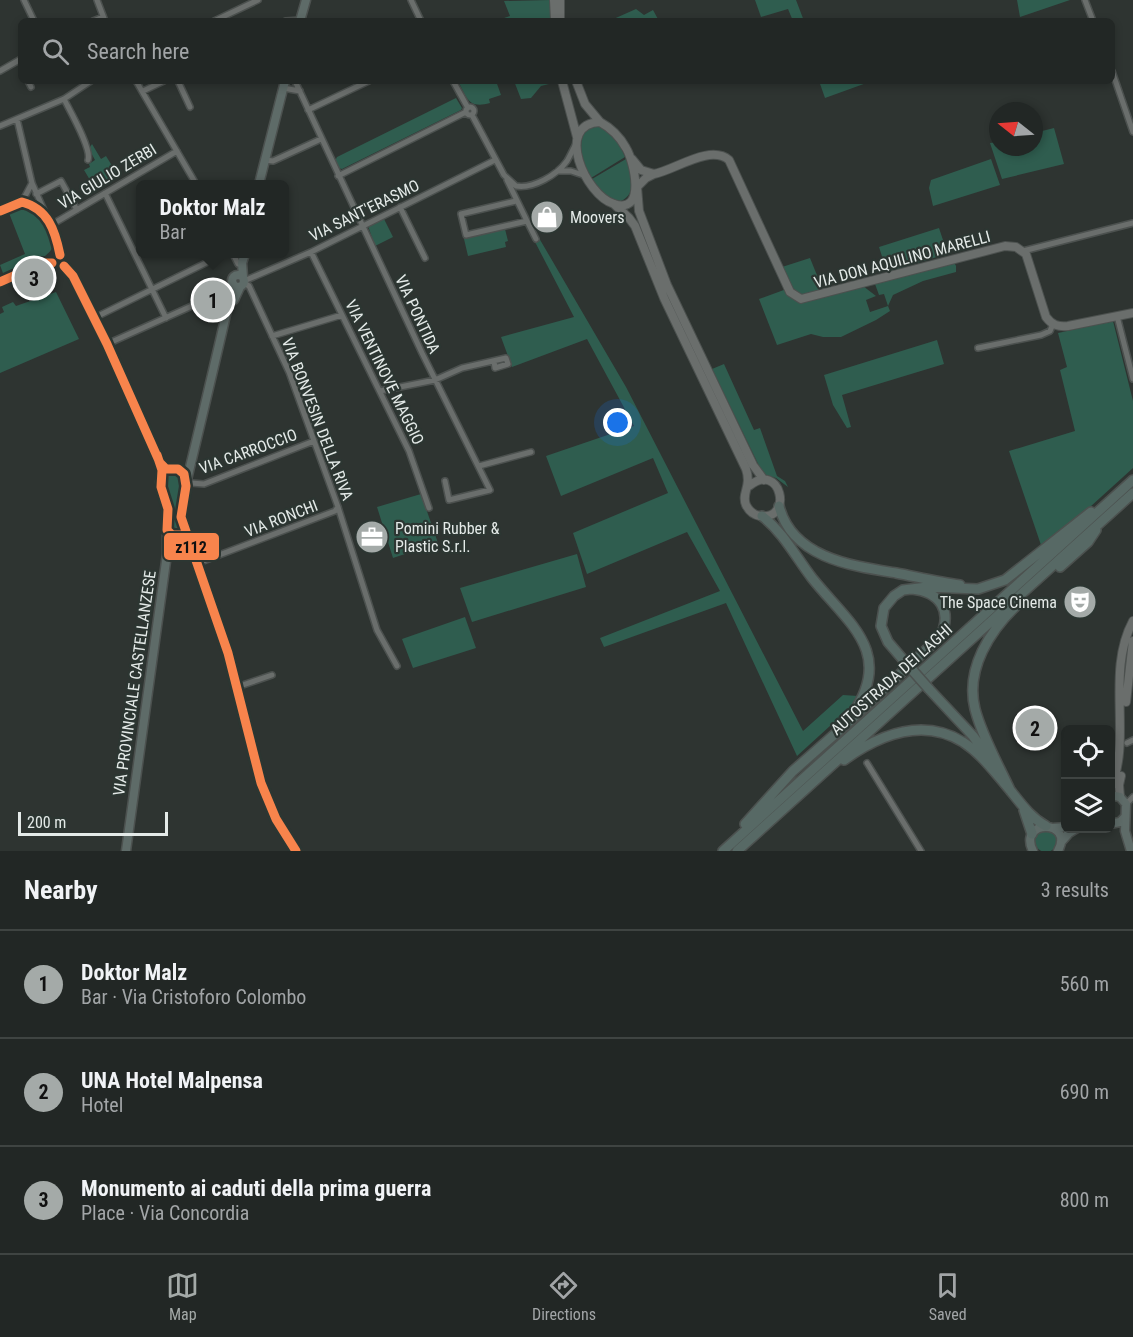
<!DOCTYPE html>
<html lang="en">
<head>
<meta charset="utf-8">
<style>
	:root { --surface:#222725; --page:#2a2f2d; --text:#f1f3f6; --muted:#a2a5a7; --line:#3f4442; --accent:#a4aaa8 }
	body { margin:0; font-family:"Roboto Condensed",sans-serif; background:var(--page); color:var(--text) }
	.controls { position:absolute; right:18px; bottom:18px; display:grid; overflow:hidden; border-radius:9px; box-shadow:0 3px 9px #0003 }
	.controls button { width:54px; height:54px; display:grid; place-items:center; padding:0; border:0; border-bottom:2px solid var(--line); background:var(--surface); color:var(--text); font:30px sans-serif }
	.compass { position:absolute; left:989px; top:102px; width:54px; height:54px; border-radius:50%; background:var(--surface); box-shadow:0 3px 9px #0003; rotate:287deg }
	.scale { position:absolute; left:18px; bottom:15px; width:150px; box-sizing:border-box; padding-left:6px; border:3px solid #e4eae8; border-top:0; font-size:16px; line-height:21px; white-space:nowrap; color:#e4eae8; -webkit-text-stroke:4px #2c3632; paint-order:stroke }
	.you { position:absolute; left:618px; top:423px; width:21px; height:21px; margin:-15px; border:4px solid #fff; border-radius:50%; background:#1a73e8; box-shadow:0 0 0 9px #1a73e833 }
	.badge { display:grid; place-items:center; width:39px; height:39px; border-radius:50%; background:var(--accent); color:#111; font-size:20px; font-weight:700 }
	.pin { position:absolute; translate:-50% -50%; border:3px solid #fff; box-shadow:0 2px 6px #0006 }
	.popup { position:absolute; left:136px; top:180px; width:153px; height:78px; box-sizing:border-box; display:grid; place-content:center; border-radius:9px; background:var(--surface); filter:drop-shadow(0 2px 4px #0005); font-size:20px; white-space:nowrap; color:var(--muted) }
	.popup b { font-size:22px; color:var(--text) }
	.popup::after { content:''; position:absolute; left:50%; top:100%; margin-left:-12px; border:12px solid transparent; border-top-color:var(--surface) }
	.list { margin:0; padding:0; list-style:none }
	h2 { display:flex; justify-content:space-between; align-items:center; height:78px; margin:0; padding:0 24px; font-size:26px }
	h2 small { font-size:20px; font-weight:400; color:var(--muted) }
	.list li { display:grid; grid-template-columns:39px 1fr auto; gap:18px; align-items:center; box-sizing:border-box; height:108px; padding:0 24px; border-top:2px solid var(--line) }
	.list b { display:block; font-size:22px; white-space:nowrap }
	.list p { margin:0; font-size:20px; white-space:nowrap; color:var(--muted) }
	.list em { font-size:20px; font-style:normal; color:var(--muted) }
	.icon { flex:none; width:33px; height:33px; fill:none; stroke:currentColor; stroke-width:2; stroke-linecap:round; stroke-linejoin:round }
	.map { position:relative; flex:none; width:1133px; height:851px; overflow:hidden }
	.search { position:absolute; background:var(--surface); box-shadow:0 3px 9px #0003; left:18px; right:18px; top:18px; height:66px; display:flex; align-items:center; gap:15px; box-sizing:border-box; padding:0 21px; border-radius:9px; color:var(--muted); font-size:22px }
	.sheet { height:402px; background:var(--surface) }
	nav { display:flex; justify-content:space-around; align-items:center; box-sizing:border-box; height:84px; border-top:2px solid var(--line); background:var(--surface); font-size:16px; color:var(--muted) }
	nav a { display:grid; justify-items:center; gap:3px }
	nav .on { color:var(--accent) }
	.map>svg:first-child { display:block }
	.green { fill:#2f5d4f }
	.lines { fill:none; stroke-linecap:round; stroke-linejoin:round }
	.street-casing { stroke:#4c514f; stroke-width:8 }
	.secondary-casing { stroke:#4c514f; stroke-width:10 }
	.primary-casing { stroke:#4c514f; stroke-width:11 }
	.highway-casing { stroke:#4c514f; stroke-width:12 }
	.street { stroke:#6a6e6c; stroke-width:5 }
	.secondary { stroke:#6a6e6c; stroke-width:8 }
	.primary { stroke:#5e6b68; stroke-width:8 }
	.highway { stroke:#576965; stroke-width:9 }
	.highway-bridge-casing { stroke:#4c514f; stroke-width:12; stroke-linecap:butt }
	.highway-bridge { stroke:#576965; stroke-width:9 }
	.bus-1-casing { stroke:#2c3632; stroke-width:14 }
	.bus-1 { stroke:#f8844c; stroke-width:9 }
	.labels { text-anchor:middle; stroke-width:4.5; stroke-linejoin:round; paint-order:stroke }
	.street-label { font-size:16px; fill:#e4eae8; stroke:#2c3632 }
	.poi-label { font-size:16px; fill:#e4eae8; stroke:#2c3632; text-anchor:start }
	.line-badge { stroke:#2c3632; stroke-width:2 }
	.pale-badge-label { font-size:16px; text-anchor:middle; font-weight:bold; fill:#111 }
</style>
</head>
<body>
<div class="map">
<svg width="1133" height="851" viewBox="0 0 1133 851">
	<rect width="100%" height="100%" fill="#2e3431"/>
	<path class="green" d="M550,0V21H495L510,16L504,1Z
		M755,0H796L804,21H793L788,9L761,17Z
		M1017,0H1070L1020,17Z
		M636,9L644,15L653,10L659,21H609Z
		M458,81H496L501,95L489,99L490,103C468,109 467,98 458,81Z
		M514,81H548L549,84L541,86L531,98L521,99Z
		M819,81H872L825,98Z
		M456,98L462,108L461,110L342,169L338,168L335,161L337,157Z
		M598,126C611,131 620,144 625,157L591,178C582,163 576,143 587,128Z
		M1054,128L1064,164L1002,179L990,143L998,142V147H1034V133Z
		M92,144L101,159L106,156L119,177L96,190L84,170L90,167L89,164L95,160L89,149Z
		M626,159C632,173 638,193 621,201C607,201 599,190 592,179Z
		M991,159L1000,185L933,206L929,188L931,180Z
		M25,207L39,212C43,221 52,233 53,243C55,258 16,270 4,276L0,265L25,254L9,213Z
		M384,219L393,237L375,246L368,226Z
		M939,228L948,255L940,256L887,272L879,247Z
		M505,229L508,241L505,242L506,247L468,256L464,239Z
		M539,238L626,387L803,731L843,695L858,696L853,705L797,756L726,603L604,647L600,638L720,591L687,532L587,574L573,533L668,493L653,458L561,496L546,456L634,426L587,339L512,367L501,337L574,317L534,240Z
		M810,258L825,295L863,286L876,296L866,300L870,312L888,306L884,294L879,295L875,284L877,282L954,262L956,266V272L923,281L893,295L888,306L890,311L876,320L841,337H823L811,334L777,345L759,299L792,287L782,267Z
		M56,292L79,339L0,373V314L4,312L2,307L13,302L16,306Z
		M1113,321L1133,401V468L1090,507L1041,545L1009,451L1075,431L1060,370L1067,367L1058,333Z
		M937,340L944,364L842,395L851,427L847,428L833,405L824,375Z
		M724,364L754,430L760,428L777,476L785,481L788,487L776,478L763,474L712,369Z
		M171,472L183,476L181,526L175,532L170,530L164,478Z
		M421,494L438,543L393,558L377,507Z
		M577,554L586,587L472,622L460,588Z
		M465,617L476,648L413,668L402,639Z
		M1035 841a11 11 0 1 1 22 0a11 11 0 1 1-22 0Z"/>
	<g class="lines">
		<g class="street-casing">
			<path id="street" d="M24,0L34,21
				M97,0L105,21
				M411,0L421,21
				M1085,0L1093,21
				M93,21L103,17
				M214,21L258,0
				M286,21L301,20
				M0,71L21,59
				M1112,71L1133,132
				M28,81L31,87
				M136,81L196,184
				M178,81L190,107
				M295,81L422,353L490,490L449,500L445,481
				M453,81L468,108
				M283,88L300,91
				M143,91L164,81
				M64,99C70,111 92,149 88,160
				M466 111a4 4 0 1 1 8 0a4 4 0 1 1-8 0Z
				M308,110L369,81
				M472,115L504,175L516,186C533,189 557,175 567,161C570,156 573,149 576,144
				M17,119L32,183L58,242L60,255
				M0,126L64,99L91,81
				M265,160L273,161L321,139
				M558,171H571L583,175
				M338,176L466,112
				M507,180L527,221L466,235L461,214L516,201
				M105,193L166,318
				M36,194L61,181L77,210
				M22,202L32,183
				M400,207L425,258
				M0,211C16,205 28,198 42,210
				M527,221L536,239
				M51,225L177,151
				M1023,251L1133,223
				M311,252L409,451L429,508
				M233,254L238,264
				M64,266L73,276L122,376L160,463L161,476
				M244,281L311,252L495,160
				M0,282L43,263H52
				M244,283L249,286L289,372L338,507L377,630L397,666
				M1117,316L1133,379
				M94,318L224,254
				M272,336L342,315
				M107,344L232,288
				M978,348L1041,335L1050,331L1053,324
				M380,391L435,380L462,368L506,358L508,364L495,368L494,361
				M479,466L531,452
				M191,483L204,484L314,441
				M198,563L335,511L338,507
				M237,687L272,675
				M1127,743L1133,740
				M867,763L921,851
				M1126,804L1133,797"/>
		</g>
		<g class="secondary-casing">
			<path id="secondary" d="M554,0L555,21
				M560,0V21
				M562,81L577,137
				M576,81L585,104L600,122
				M600,122C611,128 620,137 626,148C634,161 647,215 614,204C585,195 554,124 600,122Z
				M632,159L641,170L654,174L646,178L637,187L639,211L667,285L753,465L764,480
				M654,174C675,170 710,144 729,160L790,292L801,299L1005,246L1016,247L1026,254L1046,317C1052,325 1058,327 1068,326L1133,313
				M614,204L629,218L635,226L664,298L746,469C752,487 741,493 746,505C749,511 754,515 760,516C794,521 781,460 749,486
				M184,524C198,568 216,610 229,654C245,715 255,802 296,851
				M1126,702L1133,641
				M1110,790C1133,738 1105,673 1133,621
				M1120,797L1119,785L1121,776"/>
		</g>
		<g class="primary-casing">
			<path id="primary" d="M300,21L306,0
				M259,184L285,81
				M232 281a6 6 0 1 1 12 0a6 6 0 1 1-12 0Z
				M243,277L242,263L245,254
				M234,300L240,287
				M174,469L182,472L186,484L180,513L184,528L176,535L169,533L167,530L168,509L160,482L166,471Z
				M186,484C202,417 218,351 233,284
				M1110,795L1120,797L1126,804L1125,831L1131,851
				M1110,824L1120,822L1125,817
				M1053,828L1066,827
				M1061,842L1069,833L1077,828
				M126,851L167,554V530
				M1033,851C1017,819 1075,819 1058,851"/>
		</g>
		<g class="highway-casing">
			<path id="highway" d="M779,506C792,558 852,566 896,573C917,577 939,582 960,585
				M762,516C783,532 796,557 812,578C847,622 895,652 853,713
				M1060,567L1088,542L1096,530
				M906,663L888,642L881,626L884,608L894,596L903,590L927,587L978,589L1005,580L1091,512
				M929,689L973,736L992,762
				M844,760C879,735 922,717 963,742C980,753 992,769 1005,784C1018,799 1028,816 1046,826
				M1010,790C998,764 982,736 975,709C965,669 990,630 1018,604
				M1024,810L1032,834
				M745,824L793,771L843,727L940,637C953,611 940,592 912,589
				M723,851L1133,480
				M737,851L1133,493"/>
		</g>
		<use href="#street" class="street"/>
		<use href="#secondary" class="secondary"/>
		<use href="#primary" class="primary"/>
		<use href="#highway" class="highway"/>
		<g class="highway-bridge-casing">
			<path id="highway-bridge" d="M906,663L929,689"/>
		</g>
		<use href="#highway-bridge" class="highway-bridge"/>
		<g class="bus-1-casing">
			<path id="bus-1" d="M0,211L22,202C48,209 55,230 60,255
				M64,266L73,276L107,344L160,463L166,469H178L184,474L186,486L181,517L228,653L261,783L276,819L296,851
				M0,282L43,263H52
				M157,455L162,470L161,487L168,509L167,530L172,535H185L193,549"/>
		</g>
		<use href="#bus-1" class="bus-1"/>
	</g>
	<defs>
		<g id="shop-disc" transform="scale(1.725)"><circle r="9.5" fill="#a4aaa8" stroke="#2c3632"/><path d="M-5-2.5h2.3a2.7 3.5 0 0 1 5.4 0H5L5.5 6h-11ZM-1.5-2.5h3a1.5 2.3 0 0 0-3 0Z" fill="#fff"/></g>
		<g id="office-disc" transform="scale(1.725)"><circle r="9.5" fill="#a4aaa8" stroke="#2c3632"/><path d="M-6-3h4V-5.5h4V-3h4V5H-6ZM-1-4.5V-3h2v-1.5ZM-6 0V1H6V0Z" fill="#fff"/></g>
		<g id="theatre-disc" transform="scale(1.725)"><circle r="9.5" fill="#a4aaa8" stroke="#2c3632"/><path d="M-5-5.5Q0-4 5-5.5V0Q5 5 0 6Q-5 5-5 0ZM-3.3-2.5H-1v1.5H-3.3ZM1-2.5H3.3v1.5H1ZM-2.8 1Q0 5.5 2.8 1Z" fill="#fff"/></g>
	</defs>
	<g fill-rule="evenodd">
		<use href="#shop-disc" x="547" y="217"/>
		<use href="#office-disc" x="372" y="537"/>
		<use href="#theatre-disc" x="1080" y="602"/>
	</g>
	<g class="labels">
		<g class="street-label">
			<text transform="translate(107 176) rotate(-31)" y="6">VIA GIULIO ZERBI</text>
			<text transform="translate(364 210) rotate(-26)" y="6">VIA SANT'ERASMO</text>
			<text transform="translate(902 259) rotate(-15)" y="6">VIA DON AQUILINO MARELLI</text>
			<text transform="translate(418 314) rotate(65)" y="6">VIA PONTIDA</text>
			<text transform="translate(385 372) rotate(64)" y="6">VIA VENTINOVE MAGGIO</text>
			<text transform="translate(318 419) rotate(69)" y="6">VIA BONVESIN DELLA RIVA</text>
			<text transform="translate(248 451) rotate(-20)" y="6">VIA CARROCCIO</text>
			<text transform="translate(281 518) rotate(-21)" y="6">VIA RONCHI</text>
			<text transform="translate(891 679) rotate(-42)" y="6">AUTOSTRADA DEI LAGHI</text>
			<text transform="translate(134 683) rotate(-82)" y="6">VIA PROVINCIALE CASTELLANZESE</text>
		</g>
		<g class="poi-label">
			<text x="570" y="223">Moovers</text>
			<text x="395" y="534">Pomini Rubber &amp;<tspan x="395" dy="18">Plastic S.r.l.</tspan></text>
			<text x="1057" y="608" text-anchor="end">The Space Cinema</text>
		</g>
	</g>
	<rect class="line-badge" x="163" y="532" width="57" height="29" rx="6" fill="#f8844c"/>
	<g class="pale-badge-label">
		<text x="191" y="553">z112</text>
	</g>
</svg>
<div class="controls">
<button><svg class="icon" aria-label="locate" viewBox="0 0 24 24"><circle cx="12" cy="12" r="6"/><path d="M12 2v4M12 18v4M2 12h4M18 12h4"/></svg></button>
<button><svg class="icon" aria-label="layers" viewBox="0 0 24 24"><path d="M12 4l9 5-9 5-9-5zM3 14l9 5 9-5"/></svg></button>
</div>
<svg class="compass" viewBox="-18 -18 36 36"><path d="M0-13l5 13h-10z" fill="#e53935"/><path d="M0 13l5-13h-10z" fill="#a2a5a7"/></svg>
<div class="scale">200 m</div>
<div class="you"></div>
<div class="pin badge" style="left:213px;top:300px">1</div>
<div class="popup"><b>Doktor Malz</b>Bar</div>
<div class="pin badge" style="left:1035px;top:728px">2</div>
<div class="pin badge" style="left:34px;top:278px">3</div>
<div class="search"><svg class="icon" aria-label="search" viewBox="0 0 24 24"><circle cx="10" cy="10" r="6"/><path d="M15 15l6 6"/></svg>Search here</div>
</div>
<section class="sheet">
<h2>Nearby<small>3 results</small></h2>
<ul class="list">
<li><span class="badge">1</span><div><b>Doktor Malz</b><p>Bar · Via Cristoforo Colombo</p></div><em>560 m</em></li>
<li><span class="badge">2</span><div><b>UNA Hotel Malpensa</b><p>Hotel</p></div><em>690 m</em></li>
<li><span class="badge">3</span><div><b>Monumento ai caduti della prima guerra</b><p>Place · Via Concordia</p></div><em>800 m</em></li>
</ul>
</section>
<nav>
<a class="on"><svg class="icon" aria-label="map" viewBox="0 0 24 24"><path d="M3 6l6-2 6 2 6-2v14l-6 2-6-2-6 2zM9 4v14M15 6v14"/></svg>Map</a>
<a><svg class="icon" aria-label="directions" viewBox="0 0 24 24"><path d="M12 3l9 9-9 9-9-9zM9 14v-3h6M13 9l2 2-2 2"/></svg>Directions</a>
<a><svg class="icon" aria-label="saved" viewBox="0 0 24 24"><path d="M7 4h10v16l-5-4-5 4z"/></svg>Saved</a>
</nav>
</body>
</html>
